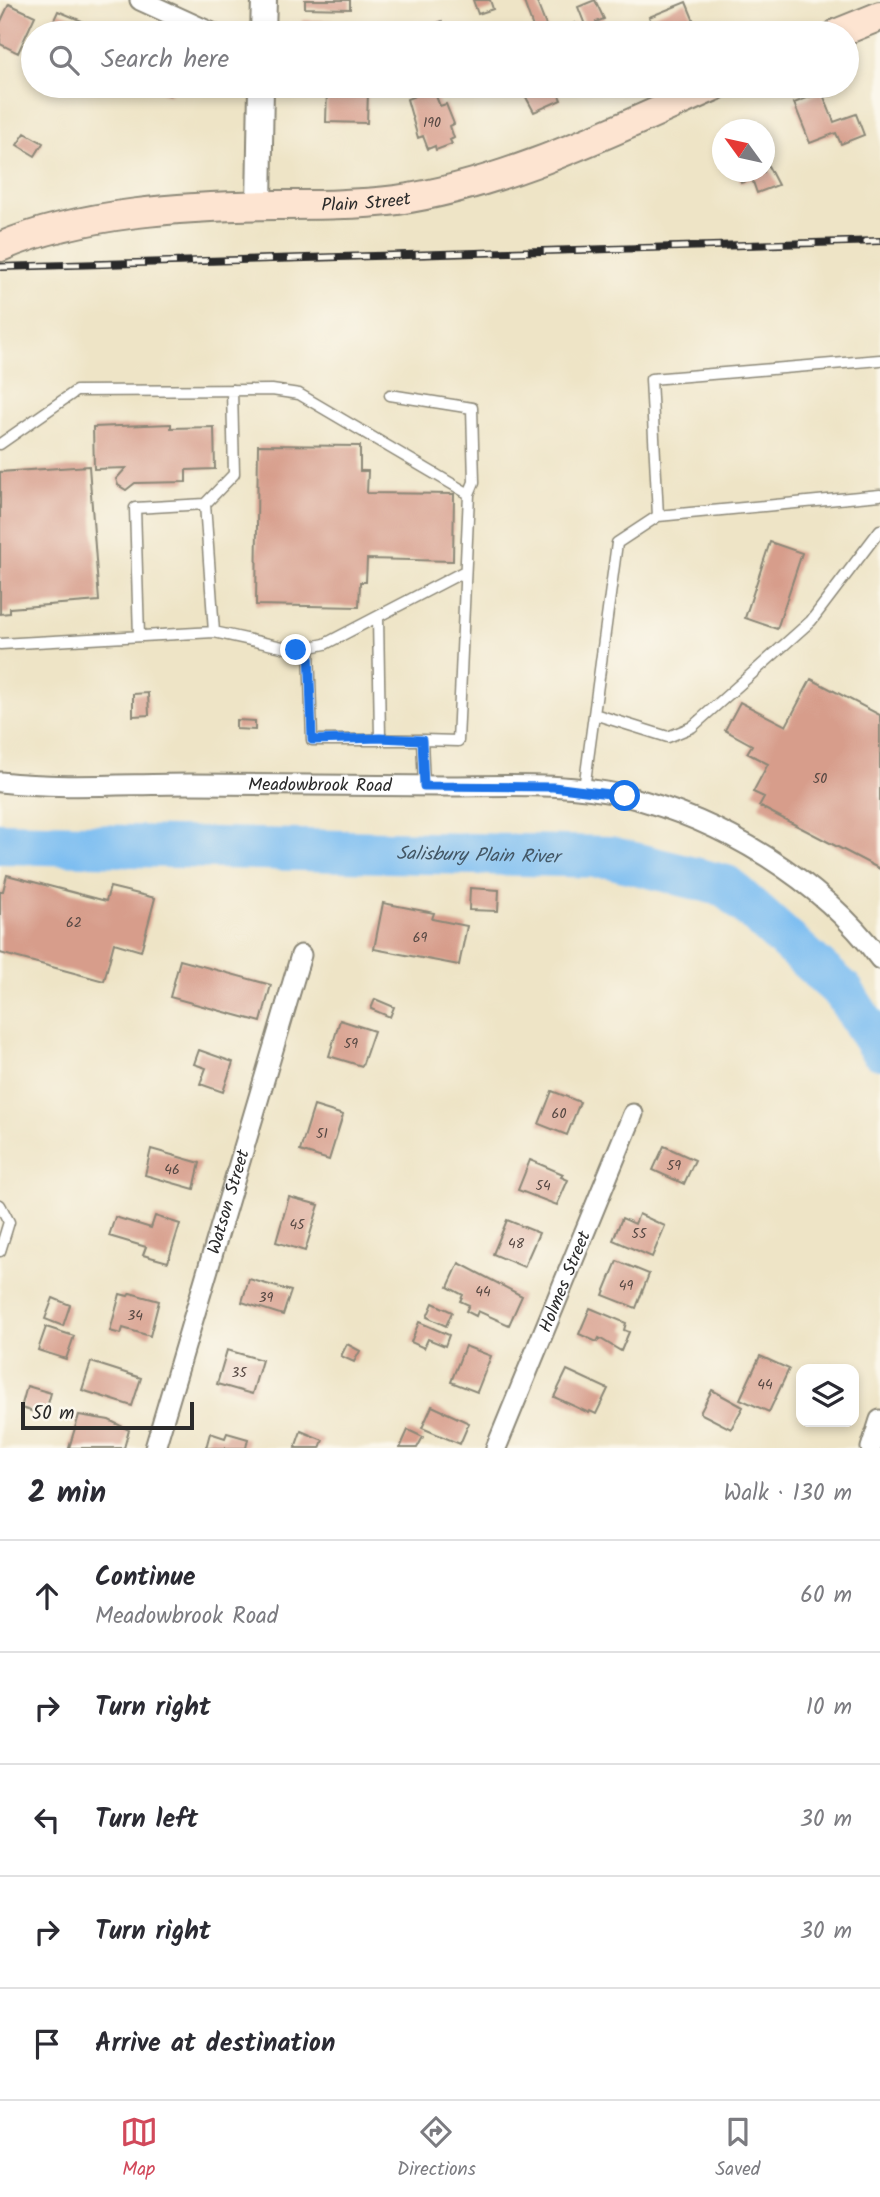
<!DOCTYPE html>
<html lang="en">
<head>
<meta charset="utf-8">
<style>
	:root { --surface:#fff; --page:#f2f2f3; --text:#2b2b33; --muted:#7c7c81; --line:#e1e1e2; --accent:#d1495b }
	body { margin:0; font-family:Kalam,sans-serif; background:var(--page); color:var(--text) }
	.controls { position:absolute; right:21px; bottom:21px; display:grid; overflow:hidden; border-radius:14px; box-shadow:0 4px 10px #0003 }
	.controls button { width:63px; height:63px; display:grid; place-items:center; padding:0; border:0; border-bottom:2px solid var(--line); background:var(--surface); color:var(--text); font:35px sans-serif }
	.compass { position:absolute; left:712px; top:119px; width:63px; height:63px; border-radius:50%; background:var(--surface); box-shadow:0 4px 10px #0003; rotate:303deg }
	.scale { position:absolute; left:21px; bottom:18px; width:173px; box-sizing:border-box; padding-left:7px; border:4px solid #2b2b2b; border-top:0; font-size:19px; line-height:24px; white-space:nowrap; color:#2b2b2b; -webkit-text-stroke:5px #fbf7ec; paint-order:stroke }
	.stop { position:absolute; width:21px; height:21px; margin:-16px; border:5px solid #1a73e8; border-radius:50%; background:#fff }
	.stop.end { background:#1a73e8; border-color:#fff; box-shadow:0 2px 7px #0008 }
	.list { margin:0; padding:0; list-style:none }
	h2 { display:flex; justify-content:space-between; align-items:center; height:91px; margin:0; padding:0 28px; font-size:30px }
	h2 small { font-size:23px; font-weight:400; color:var(--muted) }
	.list li { display:grid; grid-template-columns:46px 1fr auto; gap:21px; align-items:center; box-sizing:border-box; height:112px; padding:0 28px; border-top:2px solid var(--line) }
	.list b { display:block; font-size:26px; white-space:nowrap }
	.list p { margin:0; font-size:23px; white-space:nowrap; color:var(--muted) }
	.list em { font-size:23px; font-style:normal; color:var(--muted) }
	.icon { flex:none; width:38px; height:38px; fill:none; stroke:currentColor; stroke-width:2; stroke-linecap:round; stroke-linejoin:round }
	.map { position:relative; flex:none; width:880px; height:1448px; overflow:hidden }
	.search { position:absolute; background:var(--surface); box-shadow:0 4px 10px #0003; left:21px; right:21px; top:21px; height:77px; display:flex; align-items:center; gap:18px; box-sizing:border-box; padding:0 24px; border-radius:38px; color:var(--muted); font-size:26px }
	.sheet { height:651px; background:var(--surface) }
	nav { display:flex; justify-content:space-around; align-items:center; box-sizing:border-box; height:98px; border-top:2px solid var(--line); background:var(--surface); font-size:19px; color:var(--muted) }
	nav a { display:grid; justify-items:center; gap:4px }
	nav .on { color:var(--accent) }
	.map>svg:first-child { display:block }
	.lines { fill:none; stroke-linecap:round; stroke-linejoin:round }
	.river { stroke:#7cbdf1; stroke-width:42 }
	.building { fill:#d79d8b }
	.service-casing { stroke:#8c8878; stroke-width:13 }
	.minor-casing { stroke:#8c8878; stroke-width:23 }
	.tertiary-casing { stroke:#8c8878; stroke-width:28 }
	.secondary-casing { stroke:#8c8878; stroke-width:32 }
	.service { stroke:#fff; stroke-width:10 }
	.minor { stroke:#fff; stroke-width:19 }
	.tertiary { stroke:#fff; stroke-width:24 }
	.secondary { stroke:#fde4d1; stroke-width:28 }
	.rail-casing { stroke:#2b2b2b; stroke-width:8 }
	.rail { stroke:#fbf7ec; stroke-width:5; stroke-dasharray:16; stroke-linecap:butt }
	.route { stroke:#1a73e8; stroke-width:9 }
	.labels { text-anchor:middle; stroke-width:5; stroke-linejoin:round; paint-order:stroke }
	.number-label { font-size:14px; fill:#564843 }
	.street-label { font-size:18px; fill:#2b2b2b; stroke:#fbf7ec }
	.water-label { font-size:19px; font-style:italic; fill:#435766; stroke:#fbf7ec }
</style>
</head>
<body>
<div class="map">
<svg width="880" height="1448" viewBox="0 0 880 1448">
	<rect width="100%" height="100%" fill="#fbf7ec"/>
	<filter id="ink" filterUnits="userSpaceOnUse"><feTurbulence type="fractalNoise" baseFrequency=".0143" numOctaves="2"/><feDisplacementMap in="SourceGraphic" scale="14" xChannelSelector="R" yChannelSelector="G"/><feConvolveMatrix kernelMatrix="1 2 1 2 8 2 1 2 1" color-interpolation-filters="sRGB"/></filter>
	<filter id="wash" filterUnits="userSpaceOnUse"><feTurbulence type="fractalNoise" baseFrequency=".00686" numOctaves="4" result="noise"/><feDisplacementMap in="SourceGraphic" scale="28" xChannelSelector="R" yChannelSelector="G"/><feGaussianBlur stdDeviation="1.57" result="paint"/><feColorMatrix in="noise" values="0 0 0 0 0 0 0 0 0 0 0 0 0 0 0 0 0 1.4 0 .05"/><feComposite in="paint" operator="in"/></filter>
	<g filter="url(#wash)">
		<rect width="100%" height="100%" fill="#eee4c6"/>
		<g class="lines">
			<path class="river" id="s1" d="M0,843L609,857L726,886L843,991L880,1049"/>
		</g>
		<g id="blocks">
			<path class="building" d="M305,0H350V9L305,8Z
				M473,0H490L493,9L478,14Z
				M528,0H536L548,31L535,33L524,2Z
				M595,0L604,19L596,22L601,33H562L561,29L575,23L579,33L587,30L578,7Z
				M686,2L698,31L656,33L649,17Z
				M9,4L35,16L18,53L0,44V23Z
				M58,11L82,21L77,33H48Z
				M302,20L347,21V30H363V33H302Z
				M442,21L446,33H419L418,31Z
				M149,86H174L169,95Z
				M520,86H555L561,100L534,112Z
				M433,89L440,106L446,104L454,124L450,126L454,138L450,140L452,144L436,150L435,146L428,149L423,136L418,138L407,99Z
				M327,90L368,91L367,123L326,122Z
				M822,92L834,122L856,114L864,135L841,144L836,133L810,143L794,103Z
				M25,133L43,143L35,156L17,145Z
				M765,160L778,185L757,193L752,179L741,183L737,172H764Z
				M171,424V428L214,427L215,469L186,470V482L135,483L126,490L118,485L116,479L126,468L94,469L93,427Z
				M258,445L360,446V471H368L367,493L454,494L453,561L367,559L366,582H360L359,607L256,605Z
				M89,466L99,601L10,608V613L0,614V472Z
				M770,542L802,553L777,629L745,618Z
				M811,679L880,715V869L759,806L764,797L753,792L768,764L747,753L752,745L725,730L740,702L786,726Z
				M148,693L149,715L133,716V694Z
				M236,720L255,721V730L236,729Z
				M7,875L106,901L110,887L155,898L141,951L114,943L104,981L0,953V891H3Z
				M470,888L499,890L498,911L469,910Z
				M383,903L434,913L432,919L467,926L459,965L374,949Z
				M180,960L271,985L261,1022L170,997Z
				M375,999L394,1007L390,1017L371,1009Z
				M340,1020L374,1031L362,1066L329,1056Z
				M199,1050L233,1062L223,1092L200,1084L206,1068L194,1064Z
				M552,1091L580,1102L567,1135L539,1124Z
				M314,1106L343,1115L329,1160L300,1151Z
				M664,1146L695,1160L684,1184L653,1170Z
				M151,1149L200,1163L194,1189L145,1175Z
				M530,1160L563,1174L561,1177L568,1180L557,1205L518,1190Z
				M289,1197L319,1205L305,1251L276,1242Z
				M639,1214L665,1226L652,1257L613,1240L622,1218L635,1224Z
				M155,1216L180,1224L168,1262L143,1255L146,1247L109,1236L115,1217L151,1228Z
				M507,1220L539,1233L524,1267L493,1254Z
				M617,1261L649,1274L636,1308L603,1295Z
				M459,1263L522,1296L509,1325L478,1311L476,1316L466,1311L469,1305L460,1301L463,1295L448,1287Z
				M249,1279L291,1291L283,1315L242,1302Z
				M130,1293L159,1301L150,1336L123,1328L121,1334L110,1331L120,1294L128,1296Z
				M53,1298L70,1305L63,1326L45,1319Z
				M433,1303L452,1312L446,1326L427,1317Z
				M590,1308L626,1323L624,1330L629,1332L621,1351L599,1338L597,1342L579,1334Z
				M419,1322L449,1335L445,1346L428,1339L424,1348L411,1342Z
				M46,1327L74,1336L66,1359L38,1350Z
				M347,1344L360,1351L354,1362L341,1356Z
				M465,1346L491,1356L477,1392L451,1382Z
				M227,1350L262,1360L252,1394L217,1384Z
				M760,1356L789,1369L769,1412L740,1399Z
				M91,1362L141,1378L132,1406L82,1390Z
				M567,1370L608,1389L596,1414L590,1411L589,1413L554,1397Z
				M27,1386L51,1393L45,1415L21,1408Z
				M712,1390L743,1407L731,1429L700,1413Z
				M432,1406L469,1423L460,1444L422,1428Z
				M79,1415L109,1420L129,1430L124,1448H69Z
				M408,1430L423,1437L417,1448H400Z
				M301,1431L323,1440L320,1448H295Z
				M210,1433L225,1438L227,1433L248,1439L246,1448H206Z"/>
		</g>
	</g>
	<g filter="url(#ink)">
		<use href="#blocks" fill-opacity="0" stroke="#8c8878" stroke-width="2"/>
		<g class="lines">
			<g class="service-casing">
				<path id="service" d="M390,395L472,408L474,482L469,494
					M0,444L76,391L272,390L299,394L469,494L458,741L422,740L424,786
					M658,516L651,379L880,360
					M378,617L380,738
					M214,632L205,504L234,474L232,390
					M139,636L135,508L205,504
					M0,644L214,632L296,650L325,644L465,571
					M309,648L312,740H422
					M594,714L668,737L692,727L811,621L880,530
					M584,789L617,543L658,516L880,495
					M0,1205L9,1222L0,1251"/>
			</g>
			<g class="minor-casing">
				<g id="minor">
					<path d="M140,0L212,33"/>
					<path id="s2" d="M0,782C64,789 127,784 191,784C276,784 361,785 445,786C504,786 568,782 625,796C722,820 820,879 880,959"/>
					<path id="s3" d="M155,1448L301,955"/>
					<path id="s4" d="M496,1448L633,1114"/>
					<path d="M871,1448L880,1420"/>
				</g>
			</g>
			<g class="tertiary-casing">
				<path id="tertiary" d="M263,33L264,0
					M259,206L261,86"/>
			</g>
			<g class="secondary-casing">
				<g id="secondary">
					<path d="M838,33L880,16"/>
					<path id="s5" d="M0,247C82,212 187,206 276,205C316,205 357,205 397,200C507,184 614,130 715,86"/>
				</g>
			</g>
			<use href="#service" class="service"/>
			<use href="#minor" class="minor"/>
			<use href="#tertiary" class="tertiary"/>
			<use href="#secondary" class="secondary"/>
			<g class="rail-casing">
				<path id="rail" d="M0,267L880,241"/>
			</g>
			<use href="#rail" class="rail"/>
		</g>
	</g>
	<g class="lines" filter="url(#ink)">
		<path class="route" d="M296,650L309,648L312,740L380,738L422,740L424,786L553,787L625,796"/>
	</g>
	<g class="labels">
		<g class="number-label">
			<text x="432" y="127">190</text>
			<text x="820" y="783">50</text>
			<text x="74" y="927">62</text>
			<text x="420" y="942">69</text>
			<text x="351" y="1048">59</text>
			<text x="559" y="1118">60</text>
			<text x="322" y="1138">51</text>
			<text x="674" y="1170">59</text>
			<text x="172" y="1174">46</text>
			<text x="543" y="1190">54</text>
			<text x="297" y="1229">45</text>
			<text x="639" y="1238">55</text>
			<text x="516" y="1248">48</text>
			<text x="626" y="1290">49</text>
			<text x="483" y="1296">44</text>
			<text x="266" y="1302">39</text>
			<text x="135" y="1320">34</text>
			<text x="239" y="1377">35</text>
			<text x="765" y="1389">44</text>
		</g>
		<g class="street-label">
			<text dy="6" stroke="none"><textPath href="#s5" startOffset="371">Plain Street</textPath></text>
			<text dy="6" stroke="none"><textPath href="#s2" startOffset="320">Meadowbrook Road</textPath></text>
			<text dy="6" stroke="none"><textPath href="#s3" startOffset="257">Watson Street</textPath></text>
			<text dy="6" stroke="none"><textPath href="#s4" startOffset="180">Holmes Street</textPath></text>
		</g>
		<g class="water-label">
			<text dy="7" stroke="none"><textPath href="#s1" startOffset="478">Salisbury Plain River</textPath></text>
		</g>
	</g>
</svg>
<div class="controls">
<button><svg class="icon" aria-label="layers" viewBox="0 0 24 24"><path d="M12 4l9 5-9 5-9-5zM3 14l9 5 9-5"/></svg></button>
</div>
<svg class="compass" viewBox="-18 -18 36 36"><path d="M0-13l5 13h-10z" fill="#e53935"/><path d="M0 13l5-13h-10z" fill="#7c7c81"/></svg>
<div class="scale">50 m</div>
<div class="stop" style="left:625px;top:796px"></div>
<div class="stop end" style="left:296px;top:650px"></div>
<div class="search"><svg class="icon" aria-label="search" viewBox="0 0 24 24"><circle cx="10" cy="10" r="6"/><path d="M15 15l6 6"/></svg>Search here</div>
</div>
<section class="sheet">
<h2>2 min<small>Walk · 130 m</small></h2>
<ul class="list">
<li><svg class="icon" aria-label="ahead" viewBox="0 0 24 24"><path d="M12 20V5M6 11l6-6 6 6"/></svg><div><b>Continue</b><p>Meadowbrook Road</p></div><em>60 m</em></li>
<li><svg class="icon" aria-label="right" viewBox="0 0 24 24"><path d="M7 20v-9h11M14 6l5 5-5 5"/></svg><div><b>Turn right</b></div><em>10 m</em></li>
<li><svg class="icon" aria-label="left" viewBox="0 0 24 24"><path d="M17 20v-9H6M10 6l-5 5 5 5"/></svg><div><b>Turn left</b></div><em>30 m</em></li>
<li><svg class="icon" aria-label="right" viewBox="0 0 24 24"><path d="M7 20v-9h11M14 6l5 5-5 5"/></svg><div><b>Turn right</b></div><em>30 m</em></li>
<li><svg class="icon" aria-label="arrive" viewBox="0 0 24 24"><path d="M6 21V4h12l-3 4 3 4H6"/></svg><div><b>Arrive at destination</b></div></li>
</ul>
</section>
<nav>
<a class="on"><svg class="icon" aria-label="map" viewBox="0 0 24 24"><path d="M3 6l6-2 6 2 6-2v14l-6 2-6-2-6 2zM9 4v14M15 6v14"/></svg>Map</a>
<a><svg class="icon" aria-label="directions" viewBox="0 0 24 24"><path d="M12 3l9 9-9 9-9-9zM9 14v-3h6M13 9l2 2-2 2"/></svg>Directions</a>
<a><svg class="icon" aria-label="saved" viewBox="0 0 24 24"><path d="M7 4h10v16l-5-4-5 4z"/></svg>Saved</a>
</nav>
</body>
</html>
